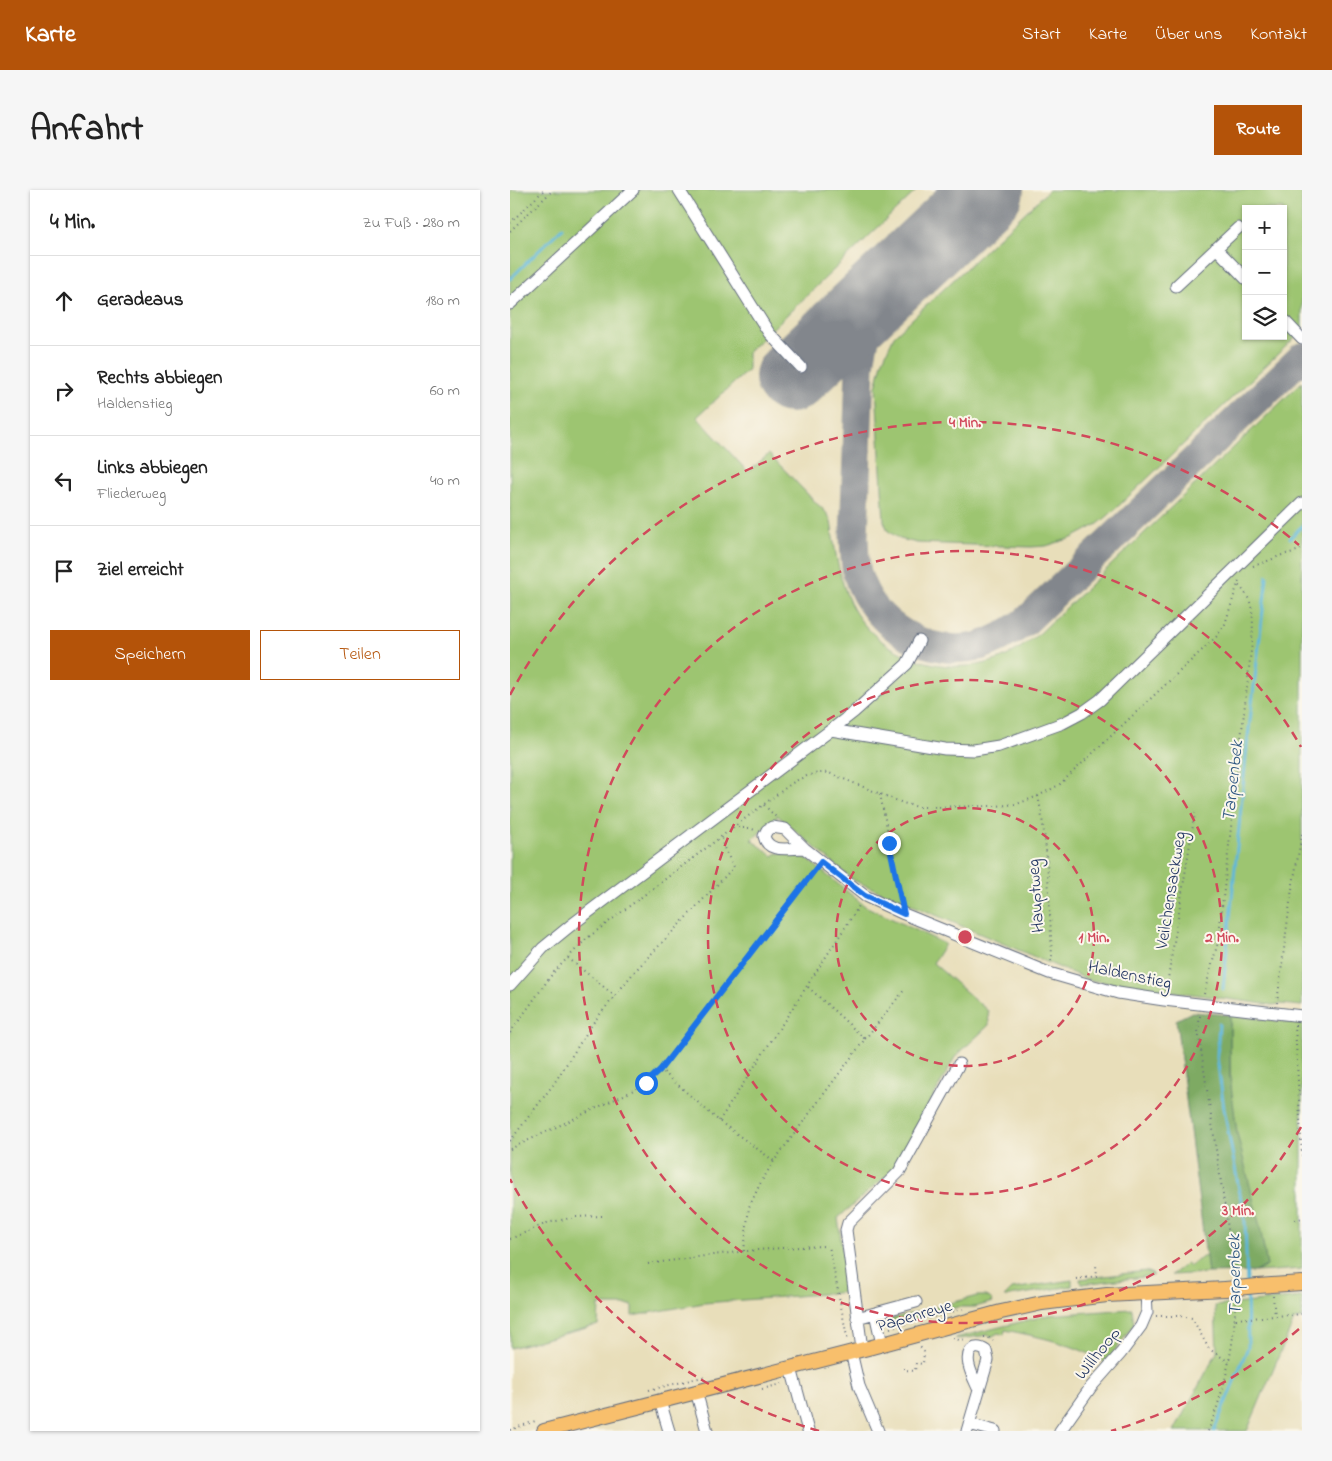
<!DOCTYPE html>
<html lang="de">
<head>
<meta charset="utf-8">
<style>
	:root { --surface:#fff; --page:#f6f6f6; --text:#222; --muted:#767676; --line:#e0e0e0; --accent:#b45309 }
	body { margin:0; font-family:"Indie Flower",sans-serif; background:var(--page); color:var(--text) }
	.controls { position:absolute; right:15px; top:15px; display:grid; overflow:hidden; border-radius:0px; box-shadow:0 1px 4px #0004 }
	.controls button { width:45px; height:45px; display:grid; place-items:center; padding:0; border:0; border-bottom:1px solid var(--line); background:var(--surface); color:var(--text); font:25px sans-serif }
	.stop { position:absolute; width:15px; height:15px; margin:-11px; border:4px solid #1a73e8; border-radius:50%; background:#fff }
	.stop.end { background:#1a73e8; border-color:#fff; box-shadow:0 1px 5px #0008 }
	.list { margin:0; padding:0; list-style:none }
	h2 { display:flex; justify-content:space-between; align-items:center; height:65px; margin:0; padding:0 20px; font-size:21px }
	h2 small { font-size:16px; font-weight:400; color:var(--muted) }
	.list li { display:grid; grid-template-columns:32px 1fr auto; gap:15px; align-items:center; box-sizing:border-box; height:90px; padding:0 20px; border-top:1px solid var(--line) }
	.list b { display:block; font-size:19px; white-space:nowrap }
	.list p { margin:0; font-size:16px; white-space:nowrap; color:var(--muted) }
	.list em { font-size:16px; font-style:normal; color:var(--muted) }
	.actions { display:flex; gap:10px; padding:15px 20px }
	.actions a { flex:1; padding:11px 0; border:1px solid var(--accent); border-radius:0px; text-align:center; font-size:18px; color:var(--accent) }
	.actions .main { background:var(--accent); color:#fff }
	.icon { flex:none; width:28px; height:28px; fill:none; stroke:currentColor; stroke-width:2; stroke-linecap:round; stroke-linejoin:round }
	.map { position:relative; flex:none; width:792px; height:1241px; overflow:hidden; border-radius:0px }
	header { display:flex; align-items:center; gap:30px; box-sizing:border-box; height:70px; padding:0 25px; background:var(--accent); color:#fff }
	header strong { font-size:24px }
	nav { display:flex; gap:28px; margin-inline-start:auto; font-size:18px }
	.intro { display:flex; align-items:center; justify-content:space-between; box-sizing:border-box; height:120px; padding:0 30px }
	h1 { margin:0; font-size:35px }
	.button { padding:12px 22px; border-radius:0px; background:var(--accent); color:#fff; font-size:18px; font-weight:700 }
	main { display:flex; gap:30px; padding:0 30px }
	aside { flex:1; background:var(--surface); border-radius:0px; box-shadow:0 1px 4px #0004 }
	.map>svg:first-child { display:block }
	.green { fill:#9dc571; stroke:#5c7a68; fill-rule:evenodd }
	.forest { fill:#7eaa63; stroke:#4c6c60 }
	.lines { fill:none; stroke-linecap:round; stroke-linejoin:round }
	.stream { stroke:#5db7da; stroke-width:3 }
	.taxiway { stroke:#82868c; stroke-width:29 }
	.runway { stroke:#82868c; stroke-width:72 }
	.minor-casing { stroke:#636c7e; stroke-width:13 }
	.major-casing { stroke:#636c7e; stroke-width:16 }
	.path { stroke:#636c7e; stroke-width:2; stroke-dasharray:1 4; stroke-linecap:butt }
	.minor { stroke:#fff; stroke-width:11 }
	.major { stroke:#f8bf6c; stroke-width:14 }
	.major-bridge-casing { stroke:#636c7e; stroke-width:16; stroke-linecap:butt }
	.major-bridge { stroke:#f8bf6c; stroke-width:14 }
	.route { stroke:#1a73e8; stroke-width:6 }
	.ring { fill:none; stroke:#d1495b; stroke-width:2.5; stroke-dasharray:9 6 }
	.labels { text-anchor:middle; stroke-width:4; stroke-linejoin:round; paint-order:stroke }
	.street-label { font-size:18px; fill:#1b2f5e; stroke:#fbf7ec }
	.water-label { font-size:19px; font-style:italic; fill:#2f5883; stroke:#fbf7ec }
	.centre { fill:#d1495b; stroke:#fbf7ec; stroke-width:2.5 }
	.ring-label { font-size:15px; text-anchor:middle; font-weight:bold; fill:#d1495b; stroke:#fbf7ec; stroke-width:4; stroke-linejoin:round; paint-order:stroke }
</style>
</head>
<body>
<header>
<strong>Karte</strong>
<nav><a>Start</a><a>Karte</a><a>Über uns</a><a>Kontakt</a></nav>
</header>
<div class="intro"><h1>Anfahrt</h1><a class="button">Route</a></div>
<main>
<aside>
<h2>4 Min.<small>Zu Fuß · 280 m</small></h2>
<ul class="list">
<li><svg class="icon" aria-label="ahead" viewBox="0 0 24 24"><path d="M12 20V5M6 11l6-6 6 6"/></svg><div><b>Geradeaus</b></div><em>180 m</em></li>
<li><svg class="icon" aria-label="right" viewBox="0 0 24 24"><path d="M7 20v-9h11M14 6l5 5-5 5"/></svg><div><b>Rechts abbiegen</b><p>Haldenstieg</p></div><em>60 m</em></li>
<li><svg class="icon" aria-label="left" viewBox="0 0 24 24"><path d="M17 20v-9H6M10 6l-5 5 5 5"/></svg><div><b>Links abbiegen</b><p>Fliederweg</p></div><em>40 m</em></li>
<li><svg class="icon" aria-label="arrive" viewBox="0 0 24 24"><path d="M6 21V4h12l-3 4 3 4H6"/></svg><div><b>Ziel erreicht</b></div></li>
</ul>
<div class="actions"><a class="main">Speichern</a><a>Teilen</a></div>
</aside>
<div class="map">
<svg width="792" height="1241" viewBox="0 0 792 1241">
	<rect width="100%" height="100%" fill="#fbf7ec"/>
	<filter id="ink" filterUnits="userSpaceOnUse"><feTurbulence type="fractalNoise" baseFrequency=".02" numOctaves="2"/><feDisplacementMap in="SourceGraphic" scale="10" xChannelSelector="R" yChannelSelector="G"/><feConvolveMatrix kernelMatrix="1 2 1 2 8 2 1 2 1" color-interpolation-filters="sRGB"/></filter>
	<filter id="wash" filterUnits="userSpaceOnUse"><feTurbulence type="fractalNoise" baseFrequency=".0096" numOctaves="4" result="noise"/><feDisplacementMap in="SourceGraphic" scale="20" xChannelSelector="R" yChannelSelector="G"/><feGaussianBlur stdDeviation="1.12" result="paint"/><feColorMatrix in="noise" values="0 0 0 0 0 0 0 0 0 0 0 0 0 0 0 0 0 1.4 0 .05"/><feComposite in="paint" operator="in"/></filter>
	<g filter="url(#wash)">
		<rect width="100%" height="100%" fill="#e8deba"/>
		<path class="green" d="M0,0H407L238,162V180L187,227L238,282L259,264C274,279 289,295 304,311C308,315 316,321 319,327C323,334 322,346 324,353C327,372 331,390 338,408C361,465 437,491 492,468C506,462 518,452 530,443L792,192V816L771,814L762,815L579,790L343,690L267,625L266,632L260,633L242,650L263,666L267,663L296,668L355,716L435,754L423,773L478,821L479,835L445,867L384,979L328,1028L338,1102L194,1113L122,1126V1115H89L88,1135L0,1158Z
			M539,0H792V141L599,325L588,334L562,348L536,356L521,357L407,353L390,349L378,341L374,331L366,197L372,172L384,146ZM736,19H773V146H736Z
			M720,825L792,834V1079L745,1082L757,1076C749,1032 736,988 727,944C719,905 720,865 720,825Z
			M696,1065L698,1083L661,1085L677,1073L679,1076Z
			M636,1081L644,1085L643,1086L571,1094L570,1089Z
			M562,1090V1096L494,1107L502,1099Z
			M467,1106C473,1106 480,1105 483,1112L465,1117H448L371,1137L370,1132Z
			M792,1107V1129L784,1130L737,1241H664L707,1162L705,1116Z
			M622,1119L624,1134L596,1173C565,1154 531,1147 495,1140L494,1145L488,1143L481,1147L478,1145L449,1149L445,1148L539,1125Z"/>
		<path class="forest" d="M682,822L720,825V888L727,943L750,1037L757,1076L745,1082L698,1083L666,830Z"/>
		<g class="lines">
			<path class="stream" d="M0,89L52,38
				M780,348L792,336
				M713,799L737,556L757,386
				M709,834L707,867L714,919L735,1031L737,1094
				M704,1241L738,1157L737,1100"/>
			<path class="taxiway" d="M412,63C401,74 389,85 379,97C362,119 353,150 350,177L344,348C345,360 344,374 348,386C364,436 418,468 469,456C487,451 501,442 516,431L792,167"/>
			<path class="runway" d="M281,187L478,0"/>
		</g>
	</g>
	<g filter="url(#ink)">
		<g class="lines">
			<g class="minor-casing">
				<path id="minor" d="M169,0L259,143L291,177
					M706,58L736,89
					M666,96L728,38
					M0,114L123,0
					M773,129L792,149
					M321,540L344,522L397,474L409,451
					M294,658C279,658 258,664 254,646L257,640L262,637L275,639L294,658L355,706L394,724L539,783L608,803L654,810L792,826
					M0,795L33,758L60,736L321,540L435,559L464,560L489,556L553,533L572,523L590,510L792,313
					M365,1123L372,1154
					M347,1128L406,1112
					M352,1159L336,1040L338,1033L389,982L449,874
					M341,1162L349,1196L368,1241
					M281,1178L298,1241
					M186,1201L197,1241
					M150,1211L159,1241
					M459,1234L485,1241
					M457,1241L478,1170L476,1161C472,1158 469,1157 465,1158C450,1164 464,1189 468,1198
					M550,1241L581,1197L611,1163L631,1136L637,1122L636,1102"/>
			</g>
			<g class="major-casing">
				<path id="major" d="M748,1096L792,1093
					M34,1241L362,1157L491,1122L532,1113L597,1105L715,1099"/>
			</g>
			<path class="path" d="M0,33L34,0
				M0,41L43,0
				M743,376C752,373 761,370 769,366C777,363 785,363 792,358
				M370,604L392,712
				M528,606C539,658 539,714 542,766L541,773
				M254,615L266,627
				M223,638H239L245,640
				M58,768L105,806
				M656,801L685,623
				M694,804L708,752L742,452C743,430 746,411 728,395
				M767,813L781,705L792,644
				M690,826L688,840L725,1085
				M785,835L792,966
				M0,843L43,783L76,749L282,593C295,586 304,582 319,583L393,613L408,617L486,616L507,614L528,606L549,595L707,446L715,434L729,390
				M355,849L395,799
				M150,879L209,931L264,971
				M209,931L349,716
				M0,951L43,895L83,833L125,781L224,677L213,656L212,647
				M0,959L118,903L136,893L150,879L305,679
				M785,1030L792,1028
				M0,1049L37,1033L65,1027L93,1026
				M234,1061L239,1017L250,994L264,971L355,849L297,796
				M138,1074C199,1065 258,1057 319,1056L338,1152
				M566,1089L587,1086L586,1075
				M763,1106L765,1126
				M646,1126H670L682,1128L699,1159L719,1172
				M726,1129L792,1124
				M380,1138L453,1119
				M474,1147H478L483,1151
				M443,1148L449,1150L457,1149
				M394,1178V1180L405,1181L406,1173L413,1174L414,1162L410,1157
				M252,1199L272,1194
				M139,1200L197,1186
				M0,1240L28,1230
				M698,1241C714,1203 726,1151 725,1110"/>
			<use href="#minor" class="minor"/>
			<use href="#major" class="major"/>
			<g class="major-bridge-casing">
				<path id="major-bridge" d="M715,1099L748,1096"/>
			</g>
			<use href="#major-bridge" class="major-bridge"/>
		</g>
	</g>
	<g class="lines" filter="url(#ink)">
		<path class="route" d="M136,893L150,880L311,672L355,706L394,724L379,653"/>
	</g>
	<g class="ring">
		<circle cx="455" cy="747" r="129"/>
		<circle cx="455" cy="747" r="257"/>
		<path d="M791 937A386 386 0 1 1 791 557"/>
		<path d="M789 1139A515 515 0 0 1 601 1241M309 1241A515 515 0 0 1 0 989M0 505A515 515 0 0 1 789 355"/>
	</g>
	<g class="labels">
		<g class="street-label">
			<text transform="translate(660 700) rotate(-81)" y="6">Veilchensackweg</text>
			<text transform="translate(525 706) rotate(-94)" y="6">Hauptweg</text>
			<text transform="translate(620 784) rotate(12)" y="6">Haldenstieg</text>
			<text transform="translate(404 1125) rotate(-16)" y="6">Papenreye</text>
			<text transform="translate(587 1163) rotate(-51)" y="6">Willhoop</text>
		</g>
		<g class="water-label">
			<text transform="translate(721 591) rotate(-84)" y="7">Tarpenbek</text>
			<text transform="translate(723 1085) rotate(-91)" y="7">Tarpenbek</text>
		</g>
	</g>
	<circle cx="455" cy="747" r="8" class="centre"/>
	<g class="ring-label">
		<text x="455" y="237">4 Min.</text>
		<text x="584" y="752">1 Min.</text>
		<text x="712" y="752">2 Min.</text>
		<text x="728" y="1025">3 Min.</text>
	</g>
</svg>
<div class="controls">
<button>+</button>
<button>−</button>
<button><svg class="icon" aria-label="layers" viewBox="0 0 24 24"><path d="M12 4l9 5-9 5-9-5zM3 14l9 5 9-5"/></svg></button>
</div>
<div class="stop" style="left:136px;top:893px"></div>
<div class="stop end" style="left:379px;top:653px"></div>
</div>
</main>
</body>
</html>
